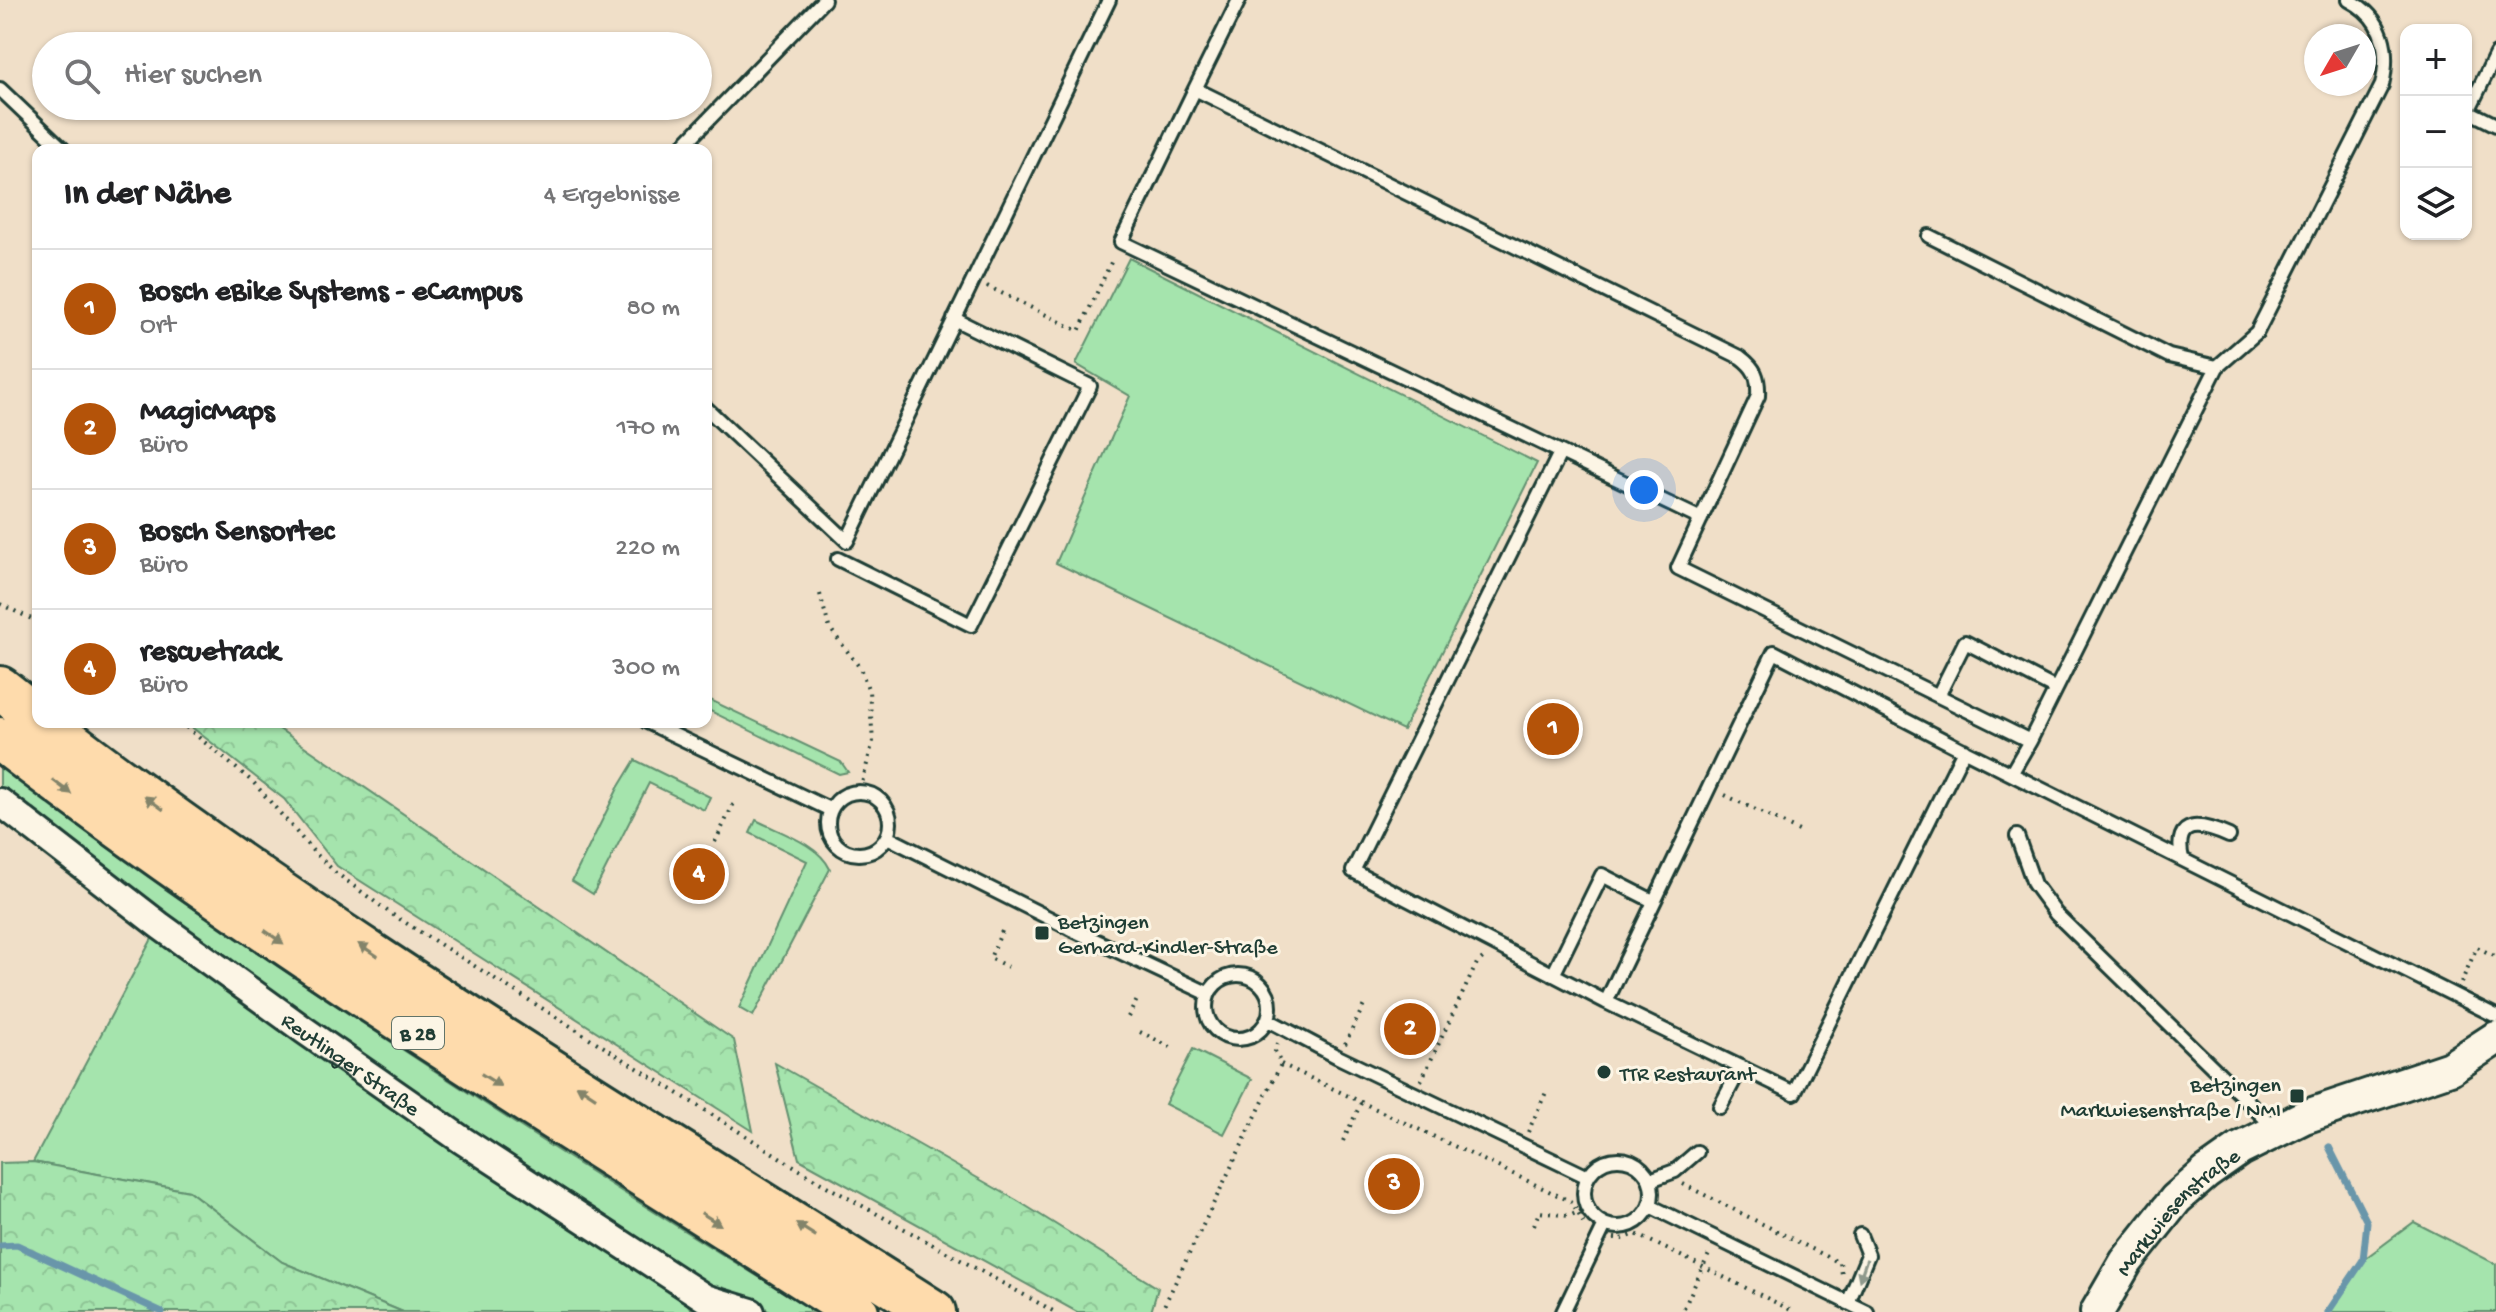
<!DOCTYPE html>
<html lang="de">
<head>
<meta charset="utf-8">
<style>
	:root { --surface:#fff; --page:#f6f6f6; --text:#202124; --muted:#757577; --line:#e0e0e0; --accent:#b45309 }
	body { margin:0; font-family:"Gochi Hand",sans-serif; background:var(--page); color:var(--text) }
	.controls { position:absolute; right:24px; top:24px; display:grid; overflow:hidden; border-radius:16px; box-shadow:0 2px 6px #0004 }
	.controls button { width:72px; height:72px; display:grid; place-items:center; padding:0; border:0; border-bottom:2px solid var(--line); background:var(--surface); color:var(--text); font:40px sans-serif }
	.compass { position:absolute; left:2304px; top:24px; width:72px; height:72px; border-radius:50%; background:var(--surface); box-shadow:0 2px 6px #0004; rotate:231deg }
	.you { position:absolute; left:1644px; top:490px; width:28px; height:28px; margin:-20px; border:6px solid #fff; border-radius:50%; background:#1a73e8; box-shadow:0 0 0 12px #1a73e833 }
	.badge { display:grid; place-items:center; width:52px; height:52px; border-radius:50%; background:var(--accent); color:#fff; font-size:26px; font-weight:700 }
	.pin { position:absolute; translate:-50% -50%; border:4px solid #fff; box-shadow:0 2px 8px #0006 }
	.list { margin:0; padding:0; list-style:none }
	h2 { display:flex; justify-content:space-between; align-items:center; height:104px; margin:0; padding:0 32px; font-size:34px }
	h2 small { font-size:26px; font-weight:400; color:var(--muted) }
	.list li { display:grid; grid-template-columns:52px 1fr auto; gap:24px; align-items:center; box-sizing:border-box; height:120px; padding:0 32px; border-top:2px solid var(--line) }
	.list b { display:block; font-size:30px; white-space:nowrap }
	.list p { margin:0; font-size:26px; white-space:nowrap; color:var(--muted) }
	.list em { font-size:26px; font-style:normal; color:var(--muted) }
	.icon { flex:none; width:44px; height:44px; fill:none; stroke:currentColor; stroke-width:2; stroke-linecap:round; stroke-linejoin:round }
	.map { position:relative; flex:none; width:2496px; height:1312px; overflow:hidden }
	.search { position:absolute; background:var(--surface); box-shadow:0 2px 6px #0004; left:32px; top:32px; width:680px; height:88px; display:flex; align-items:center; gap:20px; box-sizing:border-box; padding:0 28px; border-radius:44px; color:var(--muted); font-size:30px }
	.panel { position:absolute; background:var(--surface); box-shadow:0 2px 6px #0004; left:32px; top:144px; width:680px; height:584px; border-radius:16px }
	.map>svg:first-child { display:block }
	.green { fill:#a5e4ad; stroke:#629070; stroke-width:2 }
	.forest { fill:url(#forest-crowns); stroke:#629070; stroke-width:2 }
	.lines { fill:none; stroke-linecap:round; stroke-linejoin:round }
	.stream { stroke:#6996aa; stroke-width:7 }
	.service-casing { stroke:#1f3d34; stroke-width:18 }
	.minor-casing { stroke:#1f3d34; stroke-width:32 }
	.tertiary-casing { stroke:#1f3d34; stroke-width:38 }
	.trunk-casing { stroke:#1f3d34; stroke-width:48 }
	.path { stroke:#1f3d34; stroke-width:4; stroke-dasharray:2 6; stroke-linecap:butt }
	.service { stroke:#fcf5e5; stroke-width:12 }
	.minor { stroke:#fcf5e5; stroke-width:26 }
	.tertiary { stroke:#fcf5e5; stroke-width:32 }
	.trunk { stroke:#fedbac; stroke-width:42 }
	.oneway { fill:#83846a }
	.oneway2 { fill:#8e998c }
	.poi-dot { fill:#1f3d34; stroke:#fcf5e5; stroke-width:3 }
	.labels { text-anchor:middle; stroke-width:6; stroke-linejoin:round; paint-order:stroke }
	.shield { fill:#fcf5e5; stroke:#617469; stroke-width:2 }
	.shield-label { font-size:20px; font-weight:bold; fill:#1f3d34 }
	.poi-label { font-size:22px; fill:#1f3d34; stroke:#fcf5e5; text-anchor:start }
	.street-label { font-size:22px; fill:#1f3d34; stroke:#fcf5e5 }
</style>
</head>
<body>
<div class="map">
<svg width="2496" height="1312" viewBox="0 0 2496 1312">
	<defs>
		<pattern id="forest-crowns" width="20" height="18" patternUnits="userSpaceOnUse" patternTransform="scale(2)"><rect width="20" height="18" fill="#a5e4ad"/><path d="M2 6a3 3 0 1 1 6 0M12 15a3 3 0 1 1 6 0" fill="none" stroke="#8ec495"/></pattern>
	</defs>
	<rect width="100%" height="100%" fill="#f0dfc8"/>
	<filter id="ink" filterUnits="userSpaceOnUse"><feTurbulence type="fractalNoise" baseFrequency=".0125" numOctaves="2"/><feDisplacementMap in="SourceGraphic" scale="16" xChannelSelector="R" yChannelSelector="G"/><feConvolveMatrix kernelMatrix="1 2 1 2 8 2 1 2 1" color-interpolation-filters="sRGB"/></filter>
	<g filter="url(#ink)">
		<path class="green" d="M1129,258L1537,463L1403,730L1056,563L1130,396L1076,364Z
			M706,698L841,762L848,772L839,774L706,709Z
			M635,760L710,797L704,810L649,783L593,894L572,881L618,788Z
			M0,765C110,854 228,933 346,1012C500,1115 657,1215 816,1312H770L744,1298L706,1288L668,1256L467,1131L164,917L0,790Z
			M756,820C779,832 819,844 830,869L753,1016L739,1008L807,861L750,833Z
			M155,933L671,1282L693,1312H403L282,1262L189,1191L33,1162Z
			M1193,1049L1252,1079L1224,1134L1165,1104Z
			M2414,1222L2496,1264V1312H2328L2363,1260Z"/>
		<path class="forest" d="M185,722H269L734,1040L753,1131L337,866L284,799Z
			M775,1063L1018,1201L1158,1288L1151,1312H1077L799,1159Z
			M33,1162L189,1191L282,1262L403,1312H0V1163Z"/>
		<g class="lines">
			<path class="stream" d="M0,1246L17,1245L162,1312
				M2328,1312L2363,1260L2367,1222L2329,1147"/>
			<g class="service-casing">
				<path id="service" d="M1239,0L1195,89L1740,357C1755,368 1759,377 1758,396L1678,568L2030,741L2217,367
					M2496,54L2468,111L2496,125
					M0,89L64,150
					M1195,89L1121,242L1701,519
					M679,150L824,0
					M1929,236L2169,356L2217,367L2257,332L2382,85C2390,50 2384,18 2349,0
					M706,408L847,541L1109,0
					M1560,453L1353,871L1606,1002L1794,1093L1964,750
					M838,559L971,625L1090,386L954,319
					M1938,696L1965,642L2056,689
					M647,722L831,810
					M2011,774L2030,741
					M828 823a31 31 0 1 1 62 0a31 31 0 1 1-62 0Z
					M2017,836L2034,884L2056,914L2276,1129
					M887,837L1069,928L1207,993
					M2182,859C2173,817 2202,824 2229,836
					M1206 1007a32 32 0 1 1 64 0a32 32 0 1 1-64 0Z
					M1553,975L1602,875L1653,901
					M1606,1002L1774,652L1959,748L2496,1016
					M1268,1020L1338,1057L1586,1176
					M1720,1107L1741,1067
					M1584 1193a34 34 0 1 1 68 0a34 34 0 1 1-68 0Z
					M1650,1180L1675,1171L1697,1152
					M1650,1206L1867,1312
					M1848,1303L1868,1255L1860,1235
					M1563,1312L1605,1225"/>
			</g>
			<g class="minor-casing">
				<g id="minor">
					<path id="s1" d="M0,802L159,925L304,1030L462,1140L705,1298L751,1312"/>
				</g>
			</g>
			<g class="tertiary-casing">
				<g id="tertiary">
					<path id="s2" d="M2097,1312L2126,1262L2176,1199L2206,1173L2240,1149L2304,1117L2450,1068L2496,1038"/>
				</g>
			</g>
			<g class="trunk-casing">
				<path id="trunk" d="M0,688L38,718
					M44,722C326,939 635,1121 934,1312
					M0,739C273,949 568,1126 857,1312"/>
			</g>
			<path class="path" d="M987,286L1079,331L1113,258
				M820,594L829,627L860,668L869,691L873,741L862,783
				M0,604L38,622
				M180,722L254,783L312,850L335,872L390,913L821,1183L1055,1312
				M1725,795L1801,832
				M715,842L735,801
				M1002,931L990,958L1008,967
				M2461,983L2477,947L2496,957
				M1128,1017L1139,996
				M1140,1032L1175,1049
				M1345,1044L1365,1003
				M1281,1064L1572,1202L1585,1226
				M1421,1081L1477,963L1484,957
				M1528,1132L1547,1090
				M1343,1141L1361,1103
				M1683,1184L1840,1263L1842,1274
				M1534,1225L1539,1212L1569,1216L1576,1213
				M1614,1238L1622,1239L1636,1234L1795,1312
				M1684,1308L1710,1252
				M1161,1312L1281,1064L1275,1051L1277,1043"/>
			<use href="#service" class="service"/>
			<use href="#minor" class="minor"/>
			<use href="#tertiary" class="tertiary"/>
			<use href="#trunk" class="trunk"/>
		</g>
		<defs><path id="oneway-solid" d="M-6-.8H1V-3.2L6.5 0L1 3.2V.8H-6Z" transform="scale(2)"/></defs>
		<g class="oneway">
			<use href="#oneway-solid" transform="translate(62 787) rotate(37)"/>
			<use href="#oneway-solid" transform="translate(154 803) rotate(-144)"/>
			<use href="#oneway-solid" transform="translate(274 937) rotate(35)"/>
			<use href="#oneway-solid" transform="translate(368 950) rotate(-147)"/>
			<use href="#oneway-solid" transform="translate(491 1080) rotate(32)"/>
			<use href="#oneway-solid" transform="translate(586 1091) rotate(-147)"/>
			<use href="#oneway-solid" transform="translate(711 1219) rotate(32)"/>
			<use href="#oneway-solid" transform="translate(806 1230) rotate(-148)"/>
		</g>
		<use class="oneway2" href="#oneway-solid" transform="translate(1863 1270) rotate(109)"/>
	</g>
	<g class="poi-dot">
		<rect x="1034" y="925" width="16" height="16" rx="4"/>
		<circle cx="1604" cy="1072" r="8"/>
		<rect x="2289" y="1088" width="16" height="16" rx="4"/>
	</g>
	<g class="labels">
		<rect class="shield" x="392" y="1017" width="52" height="32" rx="6"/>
		<g class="shield-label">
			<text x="418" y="1040">B 28</text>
		</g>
		<g class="poi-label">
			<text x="1058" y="928">Betzingen<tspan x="1058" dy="25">Gerhard-Kindler-Straße</tspan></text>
			<text x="1620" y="1080">TTR Restaurant</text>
			<text x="2281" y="1091" text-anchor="end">Betzingen<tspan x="2281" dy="25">Markwiesenstraße / NMI</tspan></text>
		</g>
		<g class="street-label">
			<text dy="8" stroke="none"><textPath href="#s1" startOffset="438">Reutlinger Straße</textPath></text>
			<text dy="8" stroke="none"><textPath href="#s2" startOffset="130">Markwiesenstraße</textPath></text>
		</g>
	</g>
</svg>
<div class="controls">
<button>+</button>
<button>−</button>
<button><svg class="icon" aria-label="layers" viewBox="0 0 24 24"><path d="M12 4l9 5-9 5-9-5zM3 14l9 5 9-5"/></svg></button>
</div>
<svg class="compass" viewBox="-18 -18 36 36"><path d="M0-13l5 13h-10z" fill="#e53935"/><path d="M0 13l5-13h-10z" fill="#757577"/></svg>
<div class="you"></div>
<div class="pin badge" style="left:1553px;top:729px">1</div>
<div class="pin badge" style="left:1410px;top:1029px">2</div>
<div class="pin badge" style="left:1394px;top:1184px">3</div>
<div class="pin badge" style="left:699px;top:874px">4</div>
<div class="search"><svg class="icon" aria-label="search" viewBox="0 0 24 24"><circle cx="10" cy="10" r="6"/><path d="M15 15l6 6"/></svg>Hier suchen</div>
<section class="panel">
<h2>In der Nähe<small>4 Ergebnisse</small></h2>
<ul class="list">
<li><span class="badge">1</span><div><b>Bosch eBike Systems - eCampus</b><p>Ort</p></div><em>80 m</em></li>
<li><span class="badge">2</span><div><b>MagicMaps</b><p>Büro</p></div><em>170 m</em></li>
<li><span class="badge">3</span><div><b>Bosch Sensortec</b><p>Büro</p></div><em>220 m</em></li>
<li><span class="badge">4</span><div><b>rescuetrack</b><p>Büro</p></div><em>300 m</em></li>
</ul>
</section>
</div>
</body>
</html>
